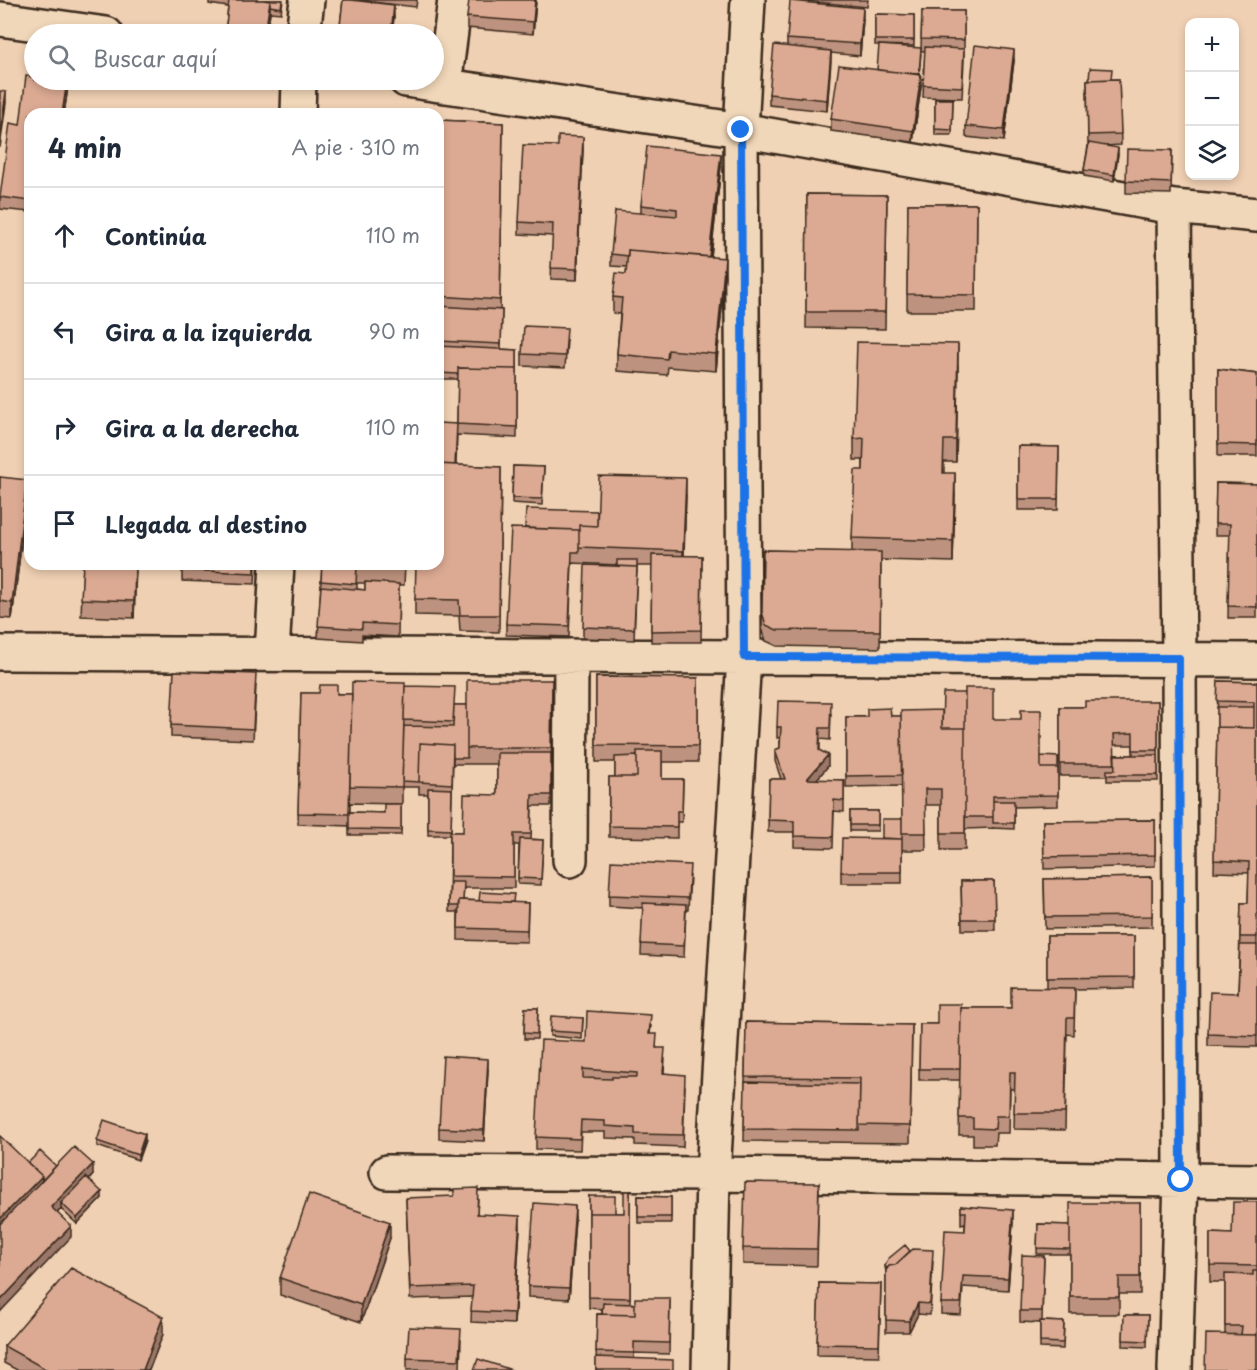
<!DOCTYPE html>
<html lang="es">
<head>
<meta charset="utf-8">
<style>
	:root { --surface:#fff; --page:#f2f2f3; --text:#1f2937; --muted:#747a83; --line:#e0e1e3 }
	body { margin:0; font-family:"Playpen Sans",sans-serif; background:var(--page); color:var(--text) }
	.controls { position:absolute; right:18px; top:18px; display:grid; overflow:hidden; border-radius:12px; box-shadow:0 3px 9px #0003 }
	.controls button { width:54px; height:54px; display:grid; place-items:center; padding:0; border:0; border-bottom:2px solid var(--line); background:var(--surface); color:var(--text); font:30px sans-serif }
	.stop { position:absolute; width:18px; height:18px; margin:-14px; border:4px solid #1a73e8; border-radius:50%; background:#fff }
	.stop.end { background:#1a73e8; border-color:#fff; box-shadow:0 2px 6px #0008 }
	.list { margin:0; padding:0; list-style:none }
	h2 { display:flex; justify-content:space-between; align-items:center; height:78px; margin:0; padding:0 24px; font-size:26px }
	h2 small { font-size:20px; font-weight:400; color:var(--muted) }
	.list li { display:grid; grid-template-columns:39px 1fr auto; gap:18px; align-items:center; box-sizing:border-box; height:96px; padding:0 24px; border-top:2px solid var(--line) }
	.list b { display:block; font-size:22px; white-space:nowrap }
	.list em { font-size:20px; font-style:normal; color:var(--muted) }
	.icon { flex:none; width:33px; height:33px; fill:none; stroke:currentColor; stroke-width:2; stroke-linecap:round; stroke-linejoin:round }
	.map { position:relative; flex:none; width:1257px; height:1370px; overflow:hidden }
	.search { position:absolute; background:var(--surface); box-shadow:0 3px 9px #0003; left:24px; top:24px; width:420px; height:66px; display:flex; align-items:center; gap:15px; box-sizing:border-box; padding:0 21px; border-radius:33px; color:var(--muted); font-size:22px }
	.panel { position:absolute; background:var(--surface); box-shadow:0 3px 9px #0003; left:24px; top:108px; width:420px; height:462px; border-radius:18px }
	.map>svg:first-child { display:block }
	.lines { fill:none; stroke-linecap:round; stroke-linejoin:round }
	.minor-casing { stroke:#3b2a1e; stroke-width:38 }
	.minor { stroke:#f1d7b9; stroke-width:33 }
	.wall { fill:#bd927e; stroke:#3b2a1e; stroke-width:1.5; fill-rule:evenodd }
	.shaded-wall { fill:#9a7767; stroke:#3b2a1e; stroke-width:1.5 }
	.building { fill:#dcaa93; stroke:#3b2a1e; stroke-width:1.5; fill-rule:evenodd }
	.route { stroke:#1a73e8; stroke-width:8 }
</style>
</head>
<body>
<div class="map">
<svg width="1257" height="1370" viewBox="0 0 1257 1370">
	<rect width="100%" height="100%" fill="#f0d0b3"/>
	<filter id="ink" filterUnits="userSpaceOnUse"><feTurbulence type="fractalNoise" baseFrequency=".0167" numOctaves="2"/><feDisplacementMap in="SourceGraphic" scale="12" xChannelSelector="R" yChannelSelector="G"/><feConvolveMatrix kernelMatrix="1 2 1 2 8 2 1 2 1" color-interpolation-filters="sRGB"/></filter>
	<g filter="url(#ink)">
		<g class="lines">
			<g class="minor-casing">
				<path id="minor" d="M748,0L741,130L744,657L1257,660
					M0,19L106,34
					M303,34L307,0
					M406,80L741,130L1174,207L1257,215
					M444,86L455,0
					M298,114L299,80
					M1174,207L1179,658L1181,1180L1257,1181
					M0,653L744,657L713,1174L709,1370
					M272,654L277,564
					M570,860L571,656
					M387,1172L713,1174L1181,1180L1175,1370"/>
			</g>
			<use href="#minor" class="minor"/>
		</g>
		<path class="wall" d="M209,0H283L281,13L270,12L267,34H225L228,7L209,4Z
			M343,0H417L416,7L354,0L394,17L392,34H339Z
			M536,0L533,34L467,28V17Z
			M795,0H868L867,7Z
			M922,11H964V61L962,98L923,97L925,51H921Z
			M875,14L914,15V46L875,45Z
			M863,19L860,56L831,53L827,111L769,105V94L787,46V39Z
			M921,54L919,75L921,87L913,142L831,131V119L877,70Z
			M1014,61L1004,141L966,137V126Z
			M1119,79L1121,145L1104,146L1118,154L1114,181L1084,176V170L1088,146L1087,80Z
			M34,80H69L64,114H30V212L0,209V197Z
			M935,99H953L952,135H935Z
			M438,120L503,123L500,310H502L501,349L517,350V438L457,435L456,465L501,467L499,632L460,631L459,616L415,615V599L457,424L458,379H438Z
			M583,149L577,280L551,279L553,236L519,234V222Z
			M1172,150L1171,194L1126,193V181Z
			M721,166L711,257L725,275L716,371L668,367L667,375L617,371V354L620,314L613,313V297L626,274L627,267L611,266V254L641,213V205Z
			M807,194L887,195L885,329L806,328Z
			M908,204H977L976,311H907Z
			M567,340L565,368L522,366V354Z
			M958,366L956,462H944V473L955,494L953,562L881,560L880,648L777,646L766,641L762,628L763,550L852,552V538L863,470V460H854V439Z
			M1218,369L1257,374V456H1218Z
			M1018,446L1059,447L1058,510H1018Z
			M513,466L544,467L542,505L512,503Z
			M0,477L27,497L12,619L0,618Z
			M1216,483L1257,484V618H1228L1230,535H1215Z
			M686,495L684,556H702L701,642H651L652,566H637L634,640L583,638V627L617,565L572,563L569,637L506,635V624L525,528L597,511Z
			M83,564H136L134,618L81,616Z
			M182,564H256L255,584L182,581Z
			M322,564H405L404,585H399L398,637L362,635V641L318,638ZM357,583H365V590L357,589Z
			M596,677L698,678V762H662V779H683L682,822H677V838L609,837V777H615V762H596Z
			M552,680L551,806H532L531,839L543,840L541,885L518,884L519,845H514V888H464L463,900L528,903L527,942L458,940V912H449L450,835H428V794H419V787H402V804L350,803V812L384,813L401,804V835H349V826L298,824L301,693L352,694L405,691L455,705H467ZM453,757V764H497V795L463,832H451Z
			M1218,681L1257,682V1047L1208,1046V1034L1238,993L1241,903H1248L1249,873L1214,872Z
			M256,686L253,740L171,737V725Z
			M1158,701V781H1107V776H1060V707H1085ZM1114,745H1133V755H1114Z
			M831,714L830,740L820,739V750L828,766L816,780H844V812L834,811L833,848L794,847V832H768L769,779H781L775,761V750L780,748V738H777V727Z
			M891,716L993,719L1041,768L1058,757V806L1014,807V829L993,828V827V828L965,829V764V850H941V805H925L926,850H902V883H841V872L882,838L902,819V786L846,787V717Z
			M850,811H878V831H850Z
			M1155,820V866L1044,869L1043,821Z
			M690,876L688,910H686L684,957L641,955L643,908L609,906V895Z
			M1152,877V927L1045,929L1044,879Z
			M961,881H994L995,930H962Z
			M1047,936H1134V988L1075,989L1074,1035L1067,1034L1065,1130L1014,1129L1015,1089H1010L1009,1133H996L995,1145H973V1135H959L960,1080H919L920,1024H937L961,1008H1011L1047,988Z
			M525,1008H538L537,1039H524Z
			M583,1018L582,1039L550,1036V1031Z
			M746,1022L912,1025L910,1143L744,1141Z
			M651,1026L650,1034L657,1048L665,1059L664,1073L685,1086L683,1147L635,1145V1139L605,1138V1132H581L580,1150L536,1149V1137L586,1042Z
			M488,1070L484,1141L439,1139V1128Z
			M145,1140L138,1160L97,1146V1141Z
			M28,1163L56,1166L93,1175L89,1180L102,1198L77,1224L61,1209L57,1213L71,1237Z
			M819,1183L817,1266L743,1264V1248Z
			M630,1191V1303L635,1304L670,1298L669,1354L634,1353V1359L596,1370L597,1314H602V1309L589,1308V1196L615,1213H624Z
			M638,1196L671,1197V1223H638Z
			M406,1198L478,1199L477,1214L520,1227L514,1324L471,1322L472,1297L410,1299Z
			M1257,1202V1370L1225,1335V1282H1210V1233L1232,1234Z
			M1140,1203V1294H1119V1314H1070V1254H1037L1038,1224L1070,1225Z
			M961,1206L1013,1222L1008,1290L963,1287L961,1315L941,1314V1303L965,1231V1223L961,1224Z
			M575,1218L569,1299L528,1297V1286Z
			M390,1238L361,1322L280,1295V1278Z
			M910,1251L933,1261L930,1315L918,1314L909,1332H886V1273L885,1266Z
			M1044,1256L1042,1321L1064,1322L1063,1349L1040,1348V1323L1020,1322V1311Z
			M819,1283L881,1284L879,1356L817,1355Z
			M1124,1315H1148L1147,1347L1123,1346Z
			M163,1334L149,1370H17L4,1363V1346Z
			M461,1340L460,1370H407V1358Z"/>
		<path class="shaded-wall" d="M535,0H536L533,34V22Z
			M270,1V12L267,34H265Z
			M394,5V17L392,34H391Z
			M863,8V19L860,56V44Z
			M1014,50V61L1004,141V130Z
			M831,51V62L827,111V100Z
			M921,75V87L913,142V131Z
			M68,80H69L64,114H62L67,81Z
			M6,92V103L0,148V137Z
			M583,137V149L577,280V269Z
			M1118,148V154L1114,181V175Z
			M721,154V166L709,273V262Z
			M725,258V275L716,371V354Z
			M958,344V366L956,462V440Z
			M955,473V494L953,562V541Z
			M686,478V495L683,568V551Z
			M27,480V497L12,619V603Z
			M135,564H136L134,618V601Z
			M828,755V766L807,791V779Z
			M488,1059V1070L484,1141V1130Z
			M145,1134V1140L138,1160V1155Z
			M93,1164V1175L64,1206L61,1203V1209L51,1219V1207Z
			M42,1176V1192L0,1236V1219Z
			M102,1192V1198L77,1224V1218Z
			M575,1206V1218L569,1299V1288Z
			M1013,1210V1222L1008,1290V1278Z
			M520,1216V1227L514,1324V1313Z
			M390,1222V1238L361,1322V1305Z
			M71,1226V1237L0,1312V1301Z
			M918,1303V1314L909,1332V1321Z
			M163,1317V1334L149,1370H143Z"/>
		<path class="building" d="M229,0H263L270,1L265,34H236L225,33Z
			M263,0H282L281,8L270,6V1Z
			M343,0H351L394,5L391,34H339Z
			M469,0H535L533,22L467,17Z
			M790,1L863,8L860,44L787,39Z
			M922,11H964V40L921,39Z
			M875,14L914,15V40H875Z
			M774,45L831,51L827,100L769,94Z
			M879,45L921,48L919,74L877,70Z
			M975,45L1014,50L1004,130L966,126Z
			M925,47L964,49L962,87L923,85Z
			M839,65L921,75L913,131L831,119Z
			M1090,68L1112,69L1111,79L1089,80Z
			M26,76L34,77V80H57L67,81L62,114H30V201L0,197L10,123L20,125Z
			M1119,79L1121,134L1088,135L1087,80Z
			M0,91L6,92L0,137Z
			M935,99H953L952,130L935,129Z
			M438,120L503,123L500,300L438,296Z
			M558,136L583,137L577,269L551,268L553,224L519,222L523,145L558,146Z
			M1089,143L1118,148L1114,175L1084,170Z
			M647,146L721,154L709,257L628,250V256L611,254L615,211L677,216V209L641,205Z
			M1127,149L1172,150L1171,183L1126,181Z
			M807,194L887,195L885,312H806Z
			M908,204H977L976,295L907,294Z
			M628,250L725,258L716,354L668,350L667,359L617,354L622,298L613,297L616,273L626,274Z
			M438,306L502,310L501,344L438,341Z
			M524,326L567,328L565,356L522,354Z
			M857,342L958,344L956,440H944L943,473H955L953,541L852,538L855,470H863L864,438L854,439Z
			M438,346L517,350V375V369L458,368V374L438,373Z
			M458,368L517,369V427L457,424Z
			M1218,369L1257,374V445L1218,444Z
			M438,423L457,424L455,465L438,464Z
			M1018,446L1059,447L1058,499H1018Z
			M438,464L501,467L499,615H460L459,600L415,599L416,564H438Z
			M513,466L544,467L542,499L512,498Z
			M599,476L686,478L683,551L579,547V525L597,526Z
			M0,477L27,480L12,603L0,601Z
			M1216,483L1257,484V607L1228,606L1230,524H1215Z
			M526,509L597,511V526L579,525V530L525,528Z
			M511,528L579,530V552H572L569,626L506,624Z
			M763,550L881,552L880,631L777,630L766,625L762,612Z
			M652,555L702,556L701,630L651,631Z
			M617,560H637V573V567L617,566Z
			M83,564H135L134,601L81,599Z
			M182,564H255V573L182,570Z
			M322,564H404V569L357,566L356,584L321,581Z
			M585,565L637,567L634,629L583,627Z
			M365,582L399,584L398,625L362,623V629L318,626L321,586L365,590Z
			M174,671L256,674L253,729L171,725Z
			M596,677L698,678V746L596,745Z
			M467,680H552L551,748H467Z
			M1218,681L1257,682V937H1240L1241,903H1248L1249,862L1214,860L1217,727L1254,728V702L1217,701Z
			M352,682L405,683L402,787L350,786Z
			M320,685H337V694H352L349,814L298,813L301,693H319Z
			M405,686L455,687L453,722L404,720Z
			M965,688H993V719H1021V710H1041V768H1058V795L993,796V817H965Z
			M943,693H965V728H942Z
			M778,701L831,702L830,728H820L819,750L828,755L807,779L844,780V801L834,800L833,837L794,836V821L768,820L769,779H785L775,750L780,748L781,727H777Z
			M1085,701H1158V750H1133V733L1114,734L1115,764H1060V707H1085Z
			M454,705H467V758H453V745L420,743L419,782L402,781L404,726L453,727Z
			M1217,707H1254V728L1217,727Z
			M890,708L891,716H901L902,775L846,776V717H867V709Z
			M942,710V728H965V833H941V789H925L926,833H902L901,711Z
			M420,743L453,745L452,784L419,782Z
			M637,751H662V779H683L682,811H677V827L609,826V777H637Z
			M497,753H551V795H532L531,834H514V877L450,876V832H463L464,794L497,795Z
			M1114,755H1158V775H1107V770H1115Z
			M637,756V777H615V757Z
			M1041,756L1058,757V768H1041Z
			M428,788L452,789L451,830L428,829Z
			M993,801H1014V823H993Z
			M384,804H401V830L349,829V812L384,813Z
			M850,811H878V825H850Z
			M882,819H902V839L882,838Z
			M1155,820V855L1044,857L1043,821Z
			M842,838L902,839V872H841Z
			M520,839L543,840L541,879L518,878Z
			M611,861L690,865L688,898L609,895Z
			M1152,877V916L1045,917L1044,879Z
			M961,881H994L995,919H962Z
			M450,882H464L463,900H459L458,906H449Z
			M480,892L514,894L513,902L479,901Z
			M459,900L528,903L527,930L458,928Z
			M643,903L686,905L684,946L641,944Z
			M1047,936H1134V977L1047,978Z
			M1240,945H1257V1036L1208,1034L1210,992L1238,993Z
			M1011,987L1075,988L1074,1018H1067L1065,1113H1014L1015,1072H1010L1009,1116H996L995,1129L973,1128V1118H959L961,1008H1011Z
			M937,1004H961L960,1069H919L920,1024H937Z
			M525,1008H538L537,1034L524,1033Z
			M587,1011L651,1015L649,1034H657L656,1048H665L663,1073L685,1075L683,1135L635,1134V1128L605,1126V1121L581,1120L580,1139L536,1137L541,1040L586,1042ZM583,1069L637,1073V1077H612V1079L583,1078Z
			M551,1016L583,1018L582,1033L550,1031Z
			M746,1022L912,1025L910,1126L859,1125L860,1078L745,1077Z
			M443,1056L488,1059L484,1130L439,1128Z
			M745,1082L860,1084L859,1130L744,1129Z
			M104,1120L145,1134L138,1155L97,1141Z
			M0,1136L42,1176L0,1219Z
			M74,1147L93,1164L51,1207L71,1226L0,1301V1224Z
			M40,1151L56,1166L42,1181V1176L28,1163Z
			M86,1177L102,1192L77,1218L61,1203Z
			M745,1182L819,1183L817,1249L743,1248Z
			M478,1188L477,1214L520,1216L514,1313L471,1311L473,1286L410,1288L406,1198L454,1196V1189Z
			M624,1191H630V1298L589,1297V1213H624Z
			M309,1194L390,1222L361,1305L280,1278Z
			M589,1196H615V1213H589Z
			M638,1196L671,1197V1217H638Z
			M1233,1202H1257V1266L1210,1265V1233L1232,1234Z
			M534,1203L575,1206L569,1288L528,1286Z
			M1070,1203H1140V1277H1119V1297H1070Z
			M961,1206L1013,1210L1008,1278L963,1276L961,1303H941L945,1230L965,1231L966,1212H961Z
			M1038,1224L1070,1225V1249L1037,1248Z
			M905,1245L910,1251L895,1265L889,1266L887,1269L885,1266L888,1259Z
			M913,1249L933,1250L930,1304L918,1303L909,1321L886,1320V1270L889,1266L895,1265Z
			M1022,1255L1044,1256L1042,1311H1020Z
			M71,1268L163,1317L143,1370H47L4,1346Z
			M1253,1271H1257V1335H1241L1242,1326H1225V1274L1253,1275Z
			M819,1283L881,1284L879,1345L817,1344Z
			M635,1298H670L669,1343L634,1342V1353L596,1352L597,1314L635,1315Z
			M603,1303L635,1304V1315L602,1314Z
			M1124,1315H1148L1147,1341L1123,1340Z
			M1040,1321L1064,1322L1063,1343L1040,1342Z
			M409,1327L461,1329L459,1360L407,1358Z
			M1206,1334L1257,1335V1370H1205Z
			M596,1357L673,1360V1370H596Z
			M478,1359L512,1370H474Z"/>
	</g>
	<g class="lines" filter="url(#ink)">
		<path class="route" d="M741,130L744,657L1179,658L1181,1180"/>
	</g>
</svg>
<div class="controls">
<button>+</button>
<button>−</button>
<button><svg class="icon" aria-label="layers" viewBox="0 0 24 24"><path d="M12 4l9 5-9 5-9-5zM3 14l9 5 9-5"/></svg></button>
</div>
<div class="stop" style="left:1181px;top:1180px"></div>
<div class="stop end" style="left:741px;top:130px"></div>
<div class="search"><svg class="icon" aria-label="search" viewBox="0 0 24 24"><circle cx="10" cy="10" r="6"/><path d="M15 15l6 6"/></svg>Buscar aquí</div>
<section class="panel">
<h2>4 min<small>A pie · 310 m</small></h2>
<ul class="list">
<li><svg class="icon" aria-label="ahead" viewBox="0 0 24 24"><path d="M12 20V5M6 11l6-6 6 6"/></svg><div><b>Continúa</b></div><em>110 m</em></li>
<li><svg class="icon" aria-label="left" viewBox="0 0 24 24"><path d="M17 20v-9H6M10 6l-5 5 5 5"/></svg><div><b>Gira a la izquierda</b></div><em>90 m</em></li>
<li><svg class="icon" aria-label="right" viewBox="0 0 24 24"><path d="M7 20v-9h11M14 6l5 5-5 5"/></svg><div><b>Gira a la derecha</b></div><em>110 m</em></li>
<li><svg class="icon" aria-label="arrive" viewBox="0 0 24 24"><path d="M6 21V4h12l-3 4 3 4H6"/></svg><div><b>Llegada al destino</b></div></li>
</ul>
</section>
</div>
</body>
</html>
